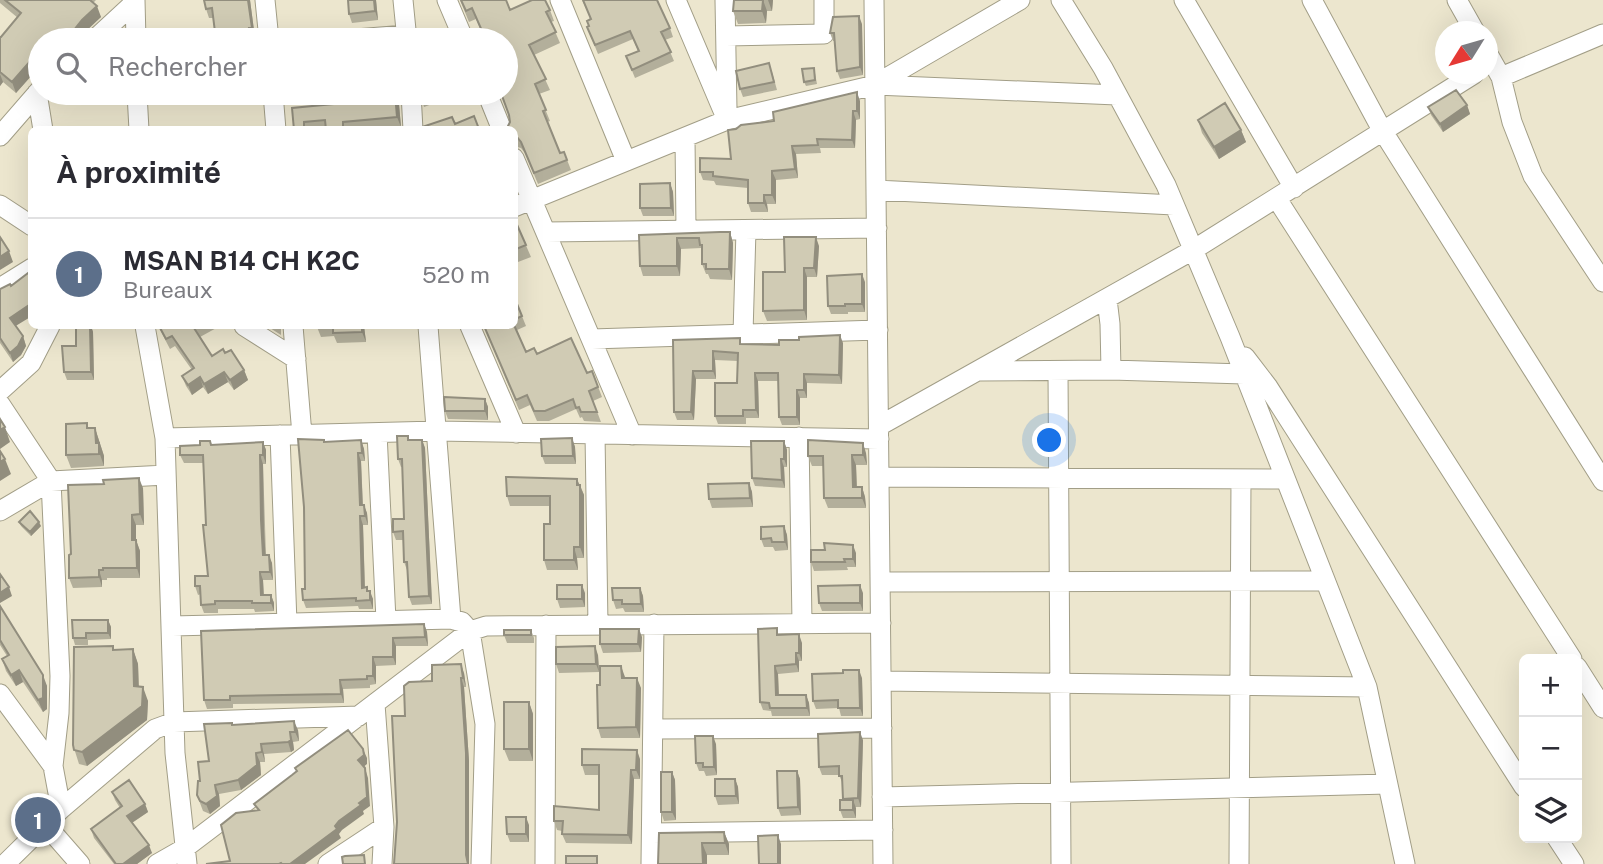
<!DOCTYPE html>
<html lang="fr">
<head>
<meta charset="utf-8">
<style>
	:root { --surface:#fff; --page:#f7f7f7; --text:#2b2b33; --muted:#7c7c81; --line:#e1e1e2; --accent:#111827 }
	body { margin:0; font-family:"Public Sans",sans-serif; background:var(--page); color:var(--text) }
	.controls { position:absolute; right:21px; bottom:21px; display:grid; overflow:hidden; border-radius:10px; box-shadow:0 7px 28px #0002 }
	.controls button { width:63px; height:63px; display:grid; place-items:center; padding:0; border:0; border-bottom:2px solid var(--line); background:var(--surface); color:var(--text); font:35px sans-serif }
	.compass { position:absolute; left:1435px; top:21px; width:63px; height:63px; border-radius:50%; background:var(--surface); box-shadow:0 7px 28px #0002; rotate:233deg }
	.you { position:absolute; left:1050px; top:441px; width:24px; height:24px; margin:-18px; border:5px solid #fff; border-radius:50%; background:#1a73e8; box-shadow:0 0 0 10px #1a73e833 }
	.badge { display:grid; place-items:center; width:46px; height:46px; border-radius:50%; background:var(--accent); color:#fff; font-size:23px; font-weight:700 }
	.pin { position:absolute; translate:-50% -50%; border:4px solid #fff; box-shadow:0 2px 7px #0006 }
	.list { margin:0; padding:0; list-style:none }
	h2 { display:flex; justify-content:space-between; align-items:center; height:91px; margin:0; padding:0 28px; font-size:30px }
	h2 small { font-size:23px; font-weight:400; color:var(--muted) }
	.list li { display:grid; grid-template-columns:46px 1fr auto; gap:21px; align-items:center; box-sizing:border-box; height:112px; padding:0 28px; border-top:2px solid var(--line) }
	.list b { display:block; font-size:26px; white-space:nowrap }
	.list p { margin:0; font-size:23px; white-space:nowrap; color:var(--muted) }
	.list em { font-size:23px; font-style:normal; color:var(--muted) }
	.icon { flex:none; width:38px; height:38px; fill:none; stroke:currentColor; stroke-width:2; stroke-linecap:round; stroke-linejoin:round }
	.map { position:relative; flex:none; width:1603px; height:864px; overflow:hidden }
	.search { position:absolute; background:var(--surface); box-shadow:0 7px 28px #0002; left:28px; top:28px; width:490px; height:77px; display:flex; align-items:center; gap:18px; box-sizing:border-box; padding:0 24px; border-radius:38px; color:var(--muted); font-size:26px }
	.panel { position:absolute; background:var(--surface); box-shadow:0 7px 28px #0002; left:28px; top:126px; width:490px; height:203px; border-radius:10px }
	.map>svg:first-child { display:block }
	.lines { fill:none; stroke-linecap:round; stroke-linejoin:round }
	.minor-casing { stroke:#a29e87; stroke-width:21 }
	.minor { stroke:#fff; stroke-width:19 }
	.wall { fill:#b3af9b }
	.shaded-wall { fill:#928e7e }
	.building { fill:#d0cbb4; stroke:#928e7e; stroke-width:2 }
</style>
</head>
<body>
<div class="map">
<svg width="1603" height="864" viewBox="0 0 1603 864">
	<rect width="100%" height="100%" fill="#ece6ce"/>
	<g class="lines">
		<g class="minor-casing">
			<path id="minor" d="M135,0L136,40
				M265,0L269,40
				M403,0L407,40
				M447,0L464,40
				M560,0L626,161
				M676,0L727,120
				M725,0L727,109
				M874,0L883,864
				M1061,0L1103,68L1166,185L1230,337L1367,687L1405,864
				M1184,0L1294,188
				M1312,0L1382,130L1603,481
				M1457,0L1475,32
				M726,36L824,34V0
				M94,40L134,3
				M343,40L406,35
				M1488,54L1501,77L1512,122L1533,176L1603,282
				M1501,77L1603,34
				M876,84L1020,0
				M37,93L43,130
				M137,93L139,130
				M273,93L276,130
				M411,93L413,130
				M487,93L502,130
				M0,136L40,90
				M685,138L686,230
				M514,158L632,435
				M876,190L1174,205
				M1277,199L1572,659
				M0,205L32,226
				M514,207L727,120L875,85L1117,95
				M546,232L877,228
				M0,288L32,268
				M1107,299L1110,324L1111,370
				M145,326L165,438L175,753L187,864
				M244,326L296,359
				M293,326L302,435
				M428,326L451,619
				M470,326L516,433
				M743,334L746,230
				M592,339L878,330
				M1245,357L1268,387L1524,787
				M980,371L1111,370L1244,374
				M1058,371L1061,864
				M0,391L31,363L50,326
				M0,404L51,481L60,676L59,713L53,766L61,809
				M879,426L1193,250L1474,74
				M377,433L386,620
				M595,434L598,625
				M280,435L287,623
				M799,437L802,623
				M165,438L437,431L879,439
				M879,477L1285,479
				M0,511L51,481L166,475
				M880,582L1325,581
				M172,626L451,619L462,622L470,631L486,626L881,623
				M1577,667L1603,708
				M881,681L1367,687
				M0,694L53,766
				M375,704L384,827L382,864
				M653,729L882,728
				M882,797L1388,784
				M45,824L80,864
				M652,833L883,830
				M1557,838L1574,864
				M5,864L61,809L155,729L174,722L359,716
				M157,864L185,848L470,631L485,724L481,864
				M328,864L384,827
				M545,864L546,625
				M651,864L654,624
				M1239,864L1241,479"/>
		</g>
		<use href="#minor" class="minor"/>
	</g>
	<path class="wall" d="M0,0H96L93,3L101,17L86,31L78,40H40V66L16,93L3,82L0,86V37H1L18,18L0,3Z
		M204,0H250L255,38H253L213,18H209L206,9Z
		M348,0H376L378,20L352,23L349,14Z
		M460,0H506L510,10H550L554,21L551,22L560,43L534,55L550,90L539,94L550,121L547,122L560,153L564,152L571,170L538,184L525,153L521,148L514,146V130L510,122V116L506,40H485L476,19L469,22Z
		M582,0L670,28L673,37L665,40L674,61L635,78L626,56L638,51L633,39L598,54L587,27H589L591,19Z
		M734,0H773L772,11H767L766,23L738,24L733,11Z
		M862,24L863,75L840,79L837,71L835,41H833L830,33Z
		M814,68L817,84L806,86L804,82Z
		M772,72L777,90L743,97L740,89Z
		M398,93L401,127L379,130H294L292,108L354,102Z
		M420,93H461L424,107Z
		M860,101V119L856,120L855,148H820L821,153L796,154L798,178L776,180V204H767L768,212H751L748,203V188L716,185L714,181L703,180L700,172L731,159L736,129L774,121Z
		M1467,105L1470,114L1443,132L1431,115L1428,107Z
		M1198,120L1241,130L1246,142L1219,159L1202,133Z
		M670,183L673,192L674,216H643L640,208Z
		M514,218L531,257L518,262L515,254L514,255Z
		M730,232L733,243L732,280L710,279L708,274H706L702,264V252L701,248L681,249L680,276H643L640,266L639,235Z
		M819,246L817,277H807V320L767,321L763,311L785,272Z
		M865,282V312H848V314H831L828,306Z
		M0,289L16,326L23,336L26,346L21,355L13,362L0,343Z
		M517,304L526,326L517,330L526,352L537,354L587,373L592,371L602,397L593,401L601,422L584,421L582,417L580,418L576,409L549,421H537L530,405L519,410L484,326H514V305Z
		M91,326L93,332L94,380H67L64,372L76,346Z
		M158,326H220L200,337L212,356L225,353L244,370L248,380L234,390L228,382L208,394L203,387L192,395L186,386L182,376L192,370L175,346L170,349Z
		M269,326H281V335L270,328Z
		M364,326L366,342L337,343L334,336L321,337L317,327Z
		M673,340L743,344L843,343L842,384L807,383V398H800V425H782L779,417L778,381H758L759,418H746V424H718L715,416L737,383L738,361L715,360L716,379H696L694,420H677L674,412Z
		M485,399L488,407V420L448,419L445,411Z
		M89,428H95L104,456V466L71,468L66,455Z
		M408,436L409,440H422L425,448L432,604L412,605L409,597L407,570L404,562V540H396L393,532L404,519L402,467H401L398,459Z
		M572,438L575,447L576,464H545L542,456Z
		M361,440L364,449L365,461H361L363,505L367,513L368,525H363L365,587L373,599V609H359L358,606L306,608L303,600L305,589L325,442Z
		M210,441L212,445L263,442L266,450V464H263L266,555L272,563L273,580H263L264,595H271L274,603V611L255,612L254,609H218V613H204L201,605V594L198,595L195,586L208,576L203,463H184L180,455Z
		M784,441L787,450V467H784L785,488L755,486L752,478Z
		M866,453L867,465H856L857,487H862L865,497L866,508H828L824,498L823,466H812L808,456Z
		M749,483L752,492L753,507L712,508L709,499Z
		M580,485L584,495V558H577L578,570H547L544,560L550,524V506H510L507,496Z
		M143,488L144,525H136V540L140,551V578H107V580H102V587L73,588L69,578L71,554Z
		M19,522L41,526L31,536L21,526Z
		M784,526L787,535L788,550L775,551L773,547H764L761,539Z
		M825,550L856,553V567H847L848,570L814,571L811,562Z
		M640,588L643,596L644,612H625L623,608L616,609L613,600Z
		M585,593V607L560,608L557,599Z
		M863,593V611H822L819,603Z
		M0,606L47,686V709L43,712L23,682L16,686L6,671L2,659L7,656L0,645Z
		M108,620L111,627V639L88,640V645H75L73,638Z
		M424,624L427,632L428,646H396V665L376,666V684L370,685V688L343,689L344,703L233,704V708L207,709L204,700Z
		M531,630L534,638V643H507L504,635Z
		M779,635L802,643V661H799V672L778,674L779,695H806L809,703L810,716H772L771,711L763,710L760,702Z
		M642,637L641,652L603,653L600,644Z
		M133,649L138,664L139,687L148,701L147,720L87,766L79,764L73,745L114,650Z
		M598,655L599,672L559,673L556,664Z
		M464,673L466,687H464L469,761V864L405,716L432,681Z
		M625,678L641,688L640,738H601L598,728L600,685Z
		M862,678L863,716H841L839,708L816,709L813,701Z
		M529,702L533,714V761H509L504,749Z
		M233,725L298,730L299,741L293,742L294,750L291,752L264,754L265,762H260L261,775L241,790L219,794L220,806L210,814L203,811L197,795L200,781L209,761Z
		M863,740L861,807H855L856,818H843L840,810L843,800V784L839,775H822L819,767Z
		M716,744L717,775L706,776L704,771H699L696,763Z
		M640,759V779H634L632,844L566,843L562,834V831L557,830L554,821L599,810V775H585L582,765Z
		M797,771L800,779L801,815L781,816L778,808Z
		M672,772L675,780L676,820L664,821L661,812Z
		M735,779L738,787L739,804L718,805L715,796Z
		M112,792L145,804L148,812L132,823L152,853L137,864H114L94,838L91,829L120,808L115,800Z
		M529,825V842H510L507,834Z
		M724,832L729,844V855H707L658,864Z"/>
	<path class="shaded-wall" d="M248,0H250L255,38L252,28Z
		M374,0H376L378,20L375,11Z
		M763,0L767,11L766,23L762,11Z
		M768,0H773L772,11Z
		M97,6L101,17L86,31L78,40H66L82,20Z
		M859,16L862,24L863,75L860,67Z
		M40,50V66L16,93L12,82Z
		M0,74L3,82L0,86Z
		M857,92L860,101V119L857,111Z
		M395,93H398L401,127L397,117Z
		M1467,105L1470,114L1443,132L1440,124Z
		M853,111L856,120L855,148L852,140Z
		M1241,130L1246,142L1219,159L1214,147Z
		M792,146L796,154L798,178L795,169Z
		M772,171L776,180V204L772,195Z
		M670,183L673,192L674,216L671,208Z
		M764,195L767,204L768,212L764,203Z
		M730,232L733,243L732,280L729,269Z
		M816,237L819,246L817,277L814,268Z
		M677,238L681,249L680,276L677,266Z
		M9,251L13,262L0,270V257Z
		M804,268L807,277V320L804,310Z
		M862,274L865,282V312L862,304Z
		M32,303V316L14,327L10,318Z
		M91,326L93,332L94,380L91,372Z
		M362,326H364L366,342L362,332Z
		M840,335L843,343L842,384L839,375Z
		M23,336L26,346L21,355L13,362L10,353Z
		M713,351L715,360L716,379L713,371Z
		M244,370L248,380L234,390L230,380Z
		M693,371L696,379L694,420L691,412Z
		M224,372L228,382L208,394L204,384Z
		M755,373L758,381L759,418L756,410Z
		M804,374L807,383V398L804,390Z
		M200,377L203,387L192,395L188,385Z
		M797,390L800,398V425L797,417Z
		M485,399L488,407V420L485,411Z
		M5,427L10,442L0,449V430Z
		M95,428L104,456V466L96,443Z
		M572,438L575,447L576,464L573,456Z
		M361,440L364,449L365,461L362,453Z
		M422,440L425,448L432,604L429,596Z
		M784,441L787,450V467L784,459Z
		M263,442L266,450V464L263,455Z
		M863,443L866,453L867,465L863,455Z
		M358,453L361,461L363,513L360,505Z
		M260,455L263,464L264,529L266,563L263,555L261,520Z
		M852,455L856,465L857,497L853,487Z
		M5,459L11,474L0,481V462Z
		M781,459L784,467L785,488L782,480Z
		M139,478L143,488L144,525L140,514Z
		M577,479L584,495V558L580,547Z
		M749,483L752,492L753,507L750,498Z
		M862,487L865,497L866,508L862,498Z
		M364,505L367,513L368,525L365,516Z
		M132,515L136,525V551L132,540Z
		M360,516L363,525L365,596L362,588Z
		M39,522L41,526L31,536L30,532Z
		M784,526L787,535L788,550L785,542Z
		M136,540L140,551V578L137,568Z
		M853,545L856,553V567L853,559Z
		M574,547L577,558L578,570L574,560Z
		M269,555L272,563L273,580L270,572Z
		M99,570L102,580V587L99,577Z
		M260,572L263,580L264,604L261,595Z
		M582,585L585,593V607L582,599Z
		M860,585L863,593V611L860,603Z
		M9,587L12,596L0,603V593Z
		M640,588L643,596L644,612L641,604Z
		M370,591L373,599V609L370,600Z
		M271,595L274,603V611L271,603Z
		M108,620L111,627V639L108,633Z
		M424,624L427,632L428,646L425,637Z
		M639,629L642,637L641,652L638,644Z
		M799,634L802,643V661L799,653Z
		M393,638L396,646V665L393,657Z
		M595,646L598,655L599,672L596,664Z
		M133,649L138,664L139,700L134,686Z
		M796,653L799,661V672L796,664Z
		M373,657L376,666V684L373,676Z
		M461,664L464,673L466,687L463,678Z
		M621,666L625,677V689L622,678Z
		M775,666L778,674L779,703L776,695Z
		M19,670L23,682L16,686L11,675Z
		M859,670L862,678L863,716L860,708Z
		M43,675L47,686V709L43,712L38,700Z
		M461,678L464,687L469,761V864H468L466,855Z
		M637,678L641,688L640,738L636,727Z
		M340,680L343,689L344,703L341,694Z
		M143,687L148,701L147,720L87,766L82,752Z
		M806,695L809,703L810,716L807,708Z
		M529,702L533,714V761L529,749Z
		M294,721L298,730L299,741L295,732Z
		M290,732L293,742L294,750L291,752L288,742Z
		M860,732L863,740L861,807L858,798Z
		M713,736L716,744L717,775L714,767Z
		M261,744L264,754L265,762L262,752Z
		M363,749L367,758V764L361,769L358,760Z
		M637,750L640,759V779L636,770Z
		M256,753L260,762L261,775L241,790L238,780Z
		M365,768L368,778L370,806L363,811L364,814L342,830L339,834L341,838L305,864H290L359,803Z
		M631,770L634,779L632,844L628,835Z
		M797,771L800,779L801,815L798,807Z
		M672,772L675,780L676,820L672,812Z
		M735,779L738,787L739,804L736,796Z
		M215,785L219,794L220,806L210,814L206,804Z
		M853,800L856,808V818L853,810Z
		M145,804L148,812L130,824L127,816Z
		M526,817L529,825V842L526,834Z
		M724,832L729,844V855L725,843Z
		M778,835L781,844V864H778Z
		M702,843L707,855V864H703Z
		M149,845L152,853L137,864H123Z"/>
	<path class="building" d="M5,0H90L97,6L82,20L66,40H57L52,36L49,40H40V50L12,82L0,72V37H1L21,13Z
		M204,0H248L252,28H249L250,40H216L212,8L206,9Z
		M348,0H374L375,11L349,14Z
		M461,0H506L510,10L532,0H545L550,10L546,12L556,32L529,45L546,79L535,84L546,110L543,111L560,153L564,152L567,160L534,173L521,142L517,137L514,136V130H508L507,128L510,122L509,115L501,93H506V40H486L472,8L466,11Z
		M583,0H657L670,28L661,32L671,52L632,70L626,56L639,51L630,31L595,45L587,27L589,26L587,21L591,19Z
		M734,0H763L762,11H733Z
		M859,16L860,67L837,71L834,33H830L833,17Z
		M769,63L774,82L740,89L736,71Z
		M814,68L815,80L804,82L802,69Z
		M1456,90L1467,105L1440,124L1428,107Z
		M857,92V111H853L852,140L817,139L818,145L792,146L795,169L772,171V195H764V203H748V180L713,176V172H700V158L731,159L728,130L736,129L741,125L774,121L773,112Z
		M353,93H395L397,117L343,122V130H326L325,120L304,122V130H294L292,108L354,102Z
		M1225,103L1241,130L1214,147L1198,120Z
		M474,116L479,129L478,130H418L419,128L452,117L455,124Z
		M670,183L671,208H640V184Z
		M514,218L526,245L514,250Z
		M720,232H730L729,269H706V264H702V245H700L699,238H677V266H640L639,235Z
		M0,237L9,251L0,257Z
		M784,237H816L814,268H804V310L763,311V272H785Z
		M32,270V303L10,318L23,336L18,346L10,353L0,338V289L10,284L11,286Z
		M862,274V304H845V306H828L827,276Z
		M517,304L522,316L514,320V305Z
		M514,325L526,352L534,348L537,354L571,338L587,373L592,371L598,387L589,391L597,412H581L579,407L576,408L573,399L545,411H534L527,395L516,400L484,326Z
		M76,326H90L91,372H64L62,346H76Z
		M159,326H199L194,328L212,356L223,349L225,353L231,350L244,370L230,380L224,372L204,384L200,377L188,385L182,376L194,368L172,336L166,339Z
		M317,326H362V332L333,333V327H317Z
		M840,335L839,375L804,374V390H797V417H779L778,373H755L756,410H743V416H715V383H737L738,353L713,351V371H693L691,412H674L673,340L740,338V344L779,345V340H799V337Z
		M444,397L485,399V411H445Z
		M0,419L5,427L0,430Z
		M87,423V428H95L96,443H99V454L66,455V424Z
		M397,436H408V440H422L429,596L409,597L407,562H404L403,531L393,532V519H404L402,459H398Z
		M572,438L573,456H542L541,439Z
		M298,439L324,440V442L361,440L362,453H358L360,505H364L365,516H360L362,588L367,587V591H370V600L356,601V598L303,600L302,589H305L304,507Z
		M808,440L863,443V455H852L853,487H862V498H824L823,456H808Z
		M200,441H210L211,445L263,442V455H260L261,520L263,555H269L270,572H260L261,595H271V603H252V601H215V604L201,605L200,586H195V576H208L203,525H206L203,455H180V446L200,445Z
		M751,441H784V459H781L782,480L752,478Z
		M0,451L5,459L0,462Z
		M506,477L577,479V485H580V547H574V560H544V524H550V496H507Z
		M139,478L140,514L132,515V540H136L137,568H103V570H99V577L69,578V555L71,554L68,485L104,484L103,480Z
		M749,483L750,498L709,499L708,484Z
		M30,511L39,522L30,532L19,522Z
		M784,526L785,542H772L771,538L761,539V527Z
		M824,543L853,545V559H844L845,562H811V550H825Z
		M0,574L9,587L0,593Z
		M557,585H582V599H557Z
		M860,585V603H819L818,586Z
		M612,588H640L641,604H622V600H613Z
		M0,606L43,675V698L38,700L19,670L11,675L2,659L9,655L0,640Z
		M72,620H108V633H86V638H73Z
		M424,624L425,637L393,638V657H373V676H367V679L340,680L341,694L230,696V700H204L201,631Z
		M777,628V635L799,634V653H796V664L775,666L776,695H806L807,708H770L769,703L760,702L758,629Z
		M600,629H639L638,644H600Z
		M504,630H531V635H504Z
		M113,646V650L133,649L134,686L143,687L142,706L82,752L74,750L73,745L74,647Z
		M595,646L596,664H556V647Z
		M461,664L463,678H461L466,753V855L468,864H394L397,822L392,716H405L404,686L409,682L432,681V665Z
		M600,666H621L622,678H637L636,727L598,728L597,685H600Z
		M843,670H859L860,708H838V700L813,701L812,674L843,673Z
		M504,702H529V749H504Z
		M294,721L295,732H290L291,740L288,742L261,744L262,752L256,753L257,765L238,780L215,785L217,796L206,804L200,801L197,795L198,781H200L198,762L209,761L204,724L232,723V725Z
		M348,730L363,749L364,755L358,760L365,768L367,797L359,803L361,805L339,821L335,826L337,829L290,864H282L281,863L279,864H206L230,861L221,825L236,813L259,810L254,804L292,775L297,771L295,768Z
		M860,732L858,798L843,799L842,776H839V766L819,767L818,734Z
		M695,736H713L714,767H703V763H696Z
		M582,749L637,750L636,770H631L628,835L562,834L563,821H554V806L599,810V765H582Z
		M777,771H797L798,807L778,808Z
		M661,772H672V812H661Z
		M715,779H735L736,796H715Z
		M129,780L145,804L127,816L149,845L123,864H116L91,829L122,806L112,792Z
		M840,800H853V810H840Z
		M506,817H526V834H507Z
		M724,832L725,843H702L703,864H658L659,833Z
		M778,835V864H759L758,836Z
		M364,855L365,864H343L342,857L345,856Z
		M566,856H597V864H566Z"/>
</svg>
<div class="controls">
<button>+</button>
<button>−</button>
<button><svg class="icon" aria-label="layers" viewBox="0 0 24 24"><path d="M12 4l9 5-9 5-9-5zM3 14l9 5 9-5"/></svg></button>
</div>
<svg class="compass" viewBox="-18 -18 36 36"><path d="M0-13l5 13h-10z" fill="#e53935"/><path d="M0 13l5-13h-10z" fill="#7c7c81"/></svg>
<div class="you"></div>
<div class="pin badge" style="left:38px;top:820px;background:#5c6f8a">1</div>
<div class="search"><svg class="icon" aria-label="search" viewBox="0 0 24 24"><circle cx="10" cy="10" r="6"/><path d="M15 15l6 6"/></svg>Rechercher</div>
<section class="panel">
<h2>À proximité<small></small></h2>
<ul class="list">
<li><span class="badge" style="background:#5c6f8a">1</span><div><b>MSAN B14 CH K2C</b><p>Bureaux</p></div><em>520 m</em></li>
</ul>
</section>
</div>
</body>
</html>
